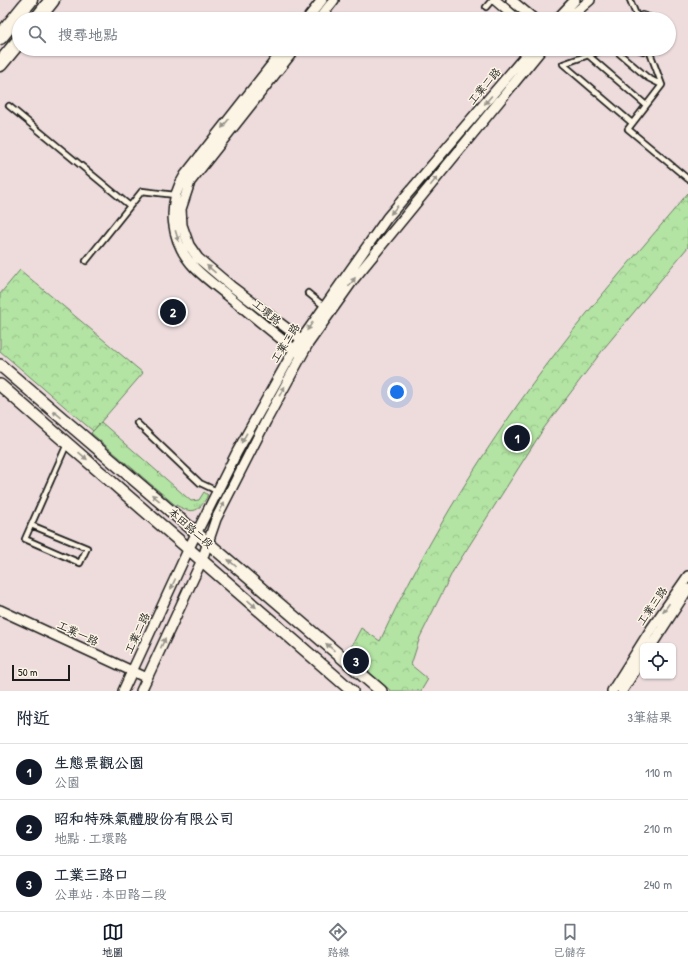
<!DOCTYPE html>
<html lang="zh-TW">
<head>
<meta charset="utf-8">
<style>
	:root { --surface:#fff; --page:#f2f2f3; --text:#1f2937; --muted:#747a83; --line:#e0e1e3; --accent:#111827 }
	body { margin:0; font-family:"Patrick Hand","LXGW WenKai TC",sans-serif; background:var(--page); color:var(--text) }
	.controls { position:absolute; right:12px; bottom:12px; display:grid; overflow:hidden; border-radius:6px; box-shadow:0 1px 3px #0004 }
	.controls button { width:36px; height:36px; display:grid; place-items:center; padding:0; border:0; border-bottom:1px solid var(--line); background:var(--surface); color:var(--text); font:20px sans-serif }
	.scale { position:absolute; left:12px; bottom:10px; width:58px; box-sizing:border-box; padding-left:4px; border:2px solid #1c1c1c; border-top:0; font-size:11px; line-height:14px; white-space:nowrap; color:#1c1c1c; -webkit-text-stroke:3px #fcf5e5; paint-order:stroke }
	.you { position:absolute; left:397px; top:392px; width:14px; height:14px; margin:-10px; border:3px solid #fff; border-radius:50%; background:#1a73e8; box-shadow:0 0 0 6px #1a73e833 }
	.badge { display:grid; place-items:center; width:26px; height:26px; border-radius:50%; background:var(--accent); color:#fff; font-size:13px; font-weight:700 }
	.pin { position:absolute; translate:-50% -50%; border:2px solid #fff; box-shadow:0 1px 4px #0006 }
	.list { margin:0; padding:0; list-style:none }
	h2 { display:flex; justify-content:space-between; align-items:center; height:52px; margin:0; padding:0 16px; font-size:17px }
	h2 small { font-size:13px; font-weight:400; color:var(--muted) }
	.list li { display:grid; grid-template-columns:26px 1fr auto; gap:12px; align-items:center; box-sizing:border-box; height:56px; padding:0 16px; border-top:1px solid var(--line) }
	.list b { display:block; font-size:15px; white-space:nowrap }
	.list p { margin:0; font-size:13px; white-space:nowrap; color:var(--muted) }
	.list em { font-size:13px; font-style:normal; color:var(--muted) }
	.icon { flex:none; width:22px; height:22px; fill:none; stroke:currentColor; stroke-width:2; stroke-linecap:round; stroke-linejoin:round }
	.map { position:relative; flex:none; width:688px; height:691px; overflow:hidden }
	.search { position:absolute; background:var(--surface); box-shadow:0 1px 3px #0004; left:12px; right:12px; top:12px; height:44px; display:flex; align-items:center; gap:10px; box-sizing:border-box; padding:0 14px; border-radius:22px; color:var(--muted); font-size:15px }
	.sheet { height:220px; background:var(--surface) }
	nav { display:flex; justify-content:space-around; align-items:center; box-sizing:border-box; height:56px; border-top:1px solid var(--line); background:var(--surface); font-size:11px; color:var(--muted) }
	nav a { display:grid; justify-items:center; gap:2px }
	nav .on { color:var(--accent) }
	.map>svg:first-child { display:block }
	.grass { fill:url(#grass-tufts); stroke:#688060 }
	.forest { fill:url(#forest-crowns); stroke:#688060 }
	.lines { fill:none; stroke-linecap:round; stroke-linejoin:round }
	.service-casing { stroke:#1c1c1c; stroke-width:8 }
	.minor-casing { stroke:#1c1c1c; stroke-width:12 }
	.tertiary-casing { stroke:#1c1c1c; stroke-width:14 }
	.primary-casing { stroke:#1c1c1c; stroke-width:17 }
	.service { stroke:#fcf5e5; stroke-width:4.5 }
	.minor { stroke:#fcf5e5; stroke-width:9 }
	.tertiary { stroke:#fcf5e5; stroke-width:11 }
	.primary { stroke:#fcf5e5; stroke-width:14 }
	.oneway { fill:#97938b }
	.labels { text-anchor:middle; stroke-width:3; stroke-linejoin:round; paint-order:stroke }
	.street-label { font-size:11px; fill:#1c1c1c; stroke:#fcf5e5 }
</style>
</head>
<body>
<div class="map">
<svg width="688" height="691" viewBox="0 0 688 691">
	<defs>
		<pattern id="grass-tufts" width="24" height="20" patternUnits="userSpaceOnUse"><rect width="24" height="20" fill="#b3e4a3"/><path d="M3 7l-1-3M5 7V3M7 7l1-3M15 17l-1-3M17 17v-4M19 17l1-3" fill="none" stroke="#99c38c"/></pattern>
		<pattern id="forest-crowns" width="20" height="18" patternUnits="userSpaceOnUse"><rect width="20" height="18" fill="#b3e4a3"/><path d="M2 6a3 3 0 1 1 6 0M12 15a3 3 0 1 1 6 0" fill="none" stroke="#99c38c"/></pattern>
	</defs>
	<rect width="100%" height="100%" fill="#eedcdd"/>
	<filter id="ink" filterUnits="userSpaceOnUse"><feTurbulence type="fractalNoise" baseFrequency=".025" numOctaves="2"/><feDisplacementMap in="SourceGraphic" scale="8" xChannelSelector="R" yChannelSelector="G"/><feConvolveMatrix kernelMatrix="1 2 1 2 8 2 1 2 1" color-interpolation-filters="sRGB"/></filter>
	<g filter="url(#ink)">
		<path class="grass" d="M101,422L191,501L199,500L204,492L208,495C198,514 192,514 174,504L91,433Z"/>
		<path class="forest" d="M688,193V247L605,347L544,428L453,571L420,637L411,665L428,679L421,691H391L348,653L361,628L380,641C428,538 489,440 558,350C599,296 645,245 688,193Z
			M20,270L143,373L93,431L0,351V294Z"/>
		<g class="lines">
			<g class="service-casing">
				<path id="service" d="M630,0L637,17
					M486,7L492,0
					M634,19L642,15L655,19
					M606,49L563,64L632,123
					M614,49L648,78L662,85
					M637,49L643,51L651,49
					M649,50L662,85L628,129L688,179
					M588,55L646,105
					M9,106L130,206
					M86,261L142,191L175,195
					M308,293L325,307
					M137,423L200,483L217,491
					M31,525L87,548L80,563L25,539L67,444"/>
			</g>
			<g class="minor-casing">
				<path id="minor" d="M495,0L517,19
					M511,0L534,19
					M307,19L322,0
					M319,19L334,0
					M557,19L575,0
					M568,19L590,0
					M284,49L185,175C166,204 170,242 195,268C208,281 223,291 237,303C258,320 278,337 299,353
					M295,49L190,182L181,209L182,225L189,245L198,258L231,286L305,342
					M0,610L147,678
					M651,646L688,589
					M123,691L189,548L237,452L294,350L387,218L531,49
					M141,691L202,560L216,519L266,421L308,344L354,279L542,49
					M612,691L651,629L688,576
					M622,691L643,658"/>
			</g>
			<g class="tertiary-casing">
				<path id="tertiary" d="M0,365L381,691
					M0,385L352,691"/>
			</g>
			<g class="primary-casing">
				<path id="primary" d="M37,19L52,0
					M0,37L30,0
					M0,64L19,41"/>
			</g>
			<use href="#service" class="service"/>
			<use href="#minor" class="minor"/>
			<use href="#tertiary" class="tertiary"/>
			<use href="#primary" class="primary"/>
		</g>
		<defs><path id="oneway-solid" d="M-6-.8H1V-3.2L6.5 0L1 3.2V.8H-6Z"/></defs>
		<g class="oneway">
			<use href="#oneway-solid" transform="translate(488 100) rotate(130)"/>
			<use href="#oneway-solid" transform="translate(225 124) rotate(128)"/>
			<use href="#oneway-solid" transform="translate(434 181) rotate(-51)"/>
			<use href="#oneway-solid" transform="translate(394 210) rotate(130)"/>
			<use href="#oneway-solid" transform="translate(177 236) rotate(73)"/>
			<use href="#oneway-solid" transform="translate(211 269) rotate(-140)"/>
			<use href="#oneway-solid" transform="translate(352 282) rotate(-54)"/>
			<use href="#oneway-solid" transform="translate(310 326) rotate(124)"/>
			<use href="#oneway-solid" transform="translate(282 391) rotate(-61)"/>
			<use href="#oneway-solid" transform="translate(57 414) rotate(-140)"/>
			<use href="#oneway-solid" transform="translate(244 438) rotate(119)"/>
			<use href="#oneway-solid" transform="translate(83 456) rotate(41)"/>
			<use href="#oneway-solid" transform="translate(156 498) rotate(-140)"/>
			<use href="#oneway-solid" transform="translate(222 507) rotate(-64)"/>
			<use href="#oneway-solid" transform="translate(232 563) rotate(-139)"/>
			<use href="#oneway-solid" transform="translate(173 584) rotate(114)"/>
			<use href="#oneway-solid" transform="translate(252 604) rotate(41)"/>
			<use href="#oneway-solid" transform="translate(666 608) rotate(125)"/>
			<use href="#oneway-solid" transform="translate(163 643) rotate(-65)"/>
			<use href="#oneway-solid" transform="translate(330 647) rotate(-139)"/>
		</g>
	</g>
	<g class="labels">
		<g class="street-label">
			<text transform="translate(484 86) rotate(-50)" y="4">工業二路</text>
			<text transform="translate(267 312) rotate(40)" y="4">工環路</text>
			<text transform="translate(285 343) rotate(-58)" y="4">工業二路</text>
			<text transform="translate(191 528) rotate(41)" y="4">本田路二段</text>
			<text transform="translate(652 606) rotate(-55)" y="4">工業三路</text>
			<text transform="translate(78 633) rotate(25)" y="4">工業一路</text>
			<text transform="translate(137 633) rotate(-65)" y="4">工業二路</text>
		</g>
	</g>
</svg>
<div class="controls">
<button><svg class="icon" aria-label="locate" viewBox="0 0 24 24"><circle cx="12" cy="12" r="6"/><path d="M12 2v4M12 18v4M2 12h4M18 12h4"/></svg></button>
</div>
<div class="scale">50 m</div>
<div class="you"></div>
<div class="pin badge" style="left:517px;top:438px">1</div>
<div class="pin badge" style="left:173px;top:312px">2</div>
<div class="pin badge" style="left:356px;top:661px">3</div>
<div class="search"><svg class="icon" aria-label="search" viewBox="0 0 24 24"><circle cx="10" cy="10" r="6"/><path d="M15 15l6 6"/></svg>搜尋地點</div>
</div>
<section class="sheet">
<h2>附近<small>3筆結果</small></h2>
<ul class="list">
<li><span class="badge">1</span><div><b>生態景觀公園</b><p>公園</p></div><em>110 m</em></li>
<li><span class="badge">2</span><div><b>昭和特殊氣體股份有限公司</b><p>地點 · 工環路</p></div><em>210 m</em></li>
<li><span class="badge">3</span><div><b>工業三路口</b><p>公車站 · 本田路二段</p></div><em>240 m</em></li>
</ul>
</section>
<nav>
<a class="on"><svg class="icon" aria-label="map" viewBox="0 0 24 24"><path d="M3 6l6-2 6 2 6-2v14l-6 2-6-2-6 2zM9 4v14M15 6v14"/></svg>地圖</a>
<a><svg class="icon" aria-label="directions" viewBox="0 0 24 24"><path d="M12 3l9 9-9 9-9-9zM9 14v-3h6M13 9l2 2-2 2"/></svg>路線</a>
<a><svg class="icon" aria-label="saved" viewBox="0 0 24 24"><path d="M7 4h10v16l-5-4-5 4z"/></svg>已儲存</a>
</nav>
</body>
</html>
